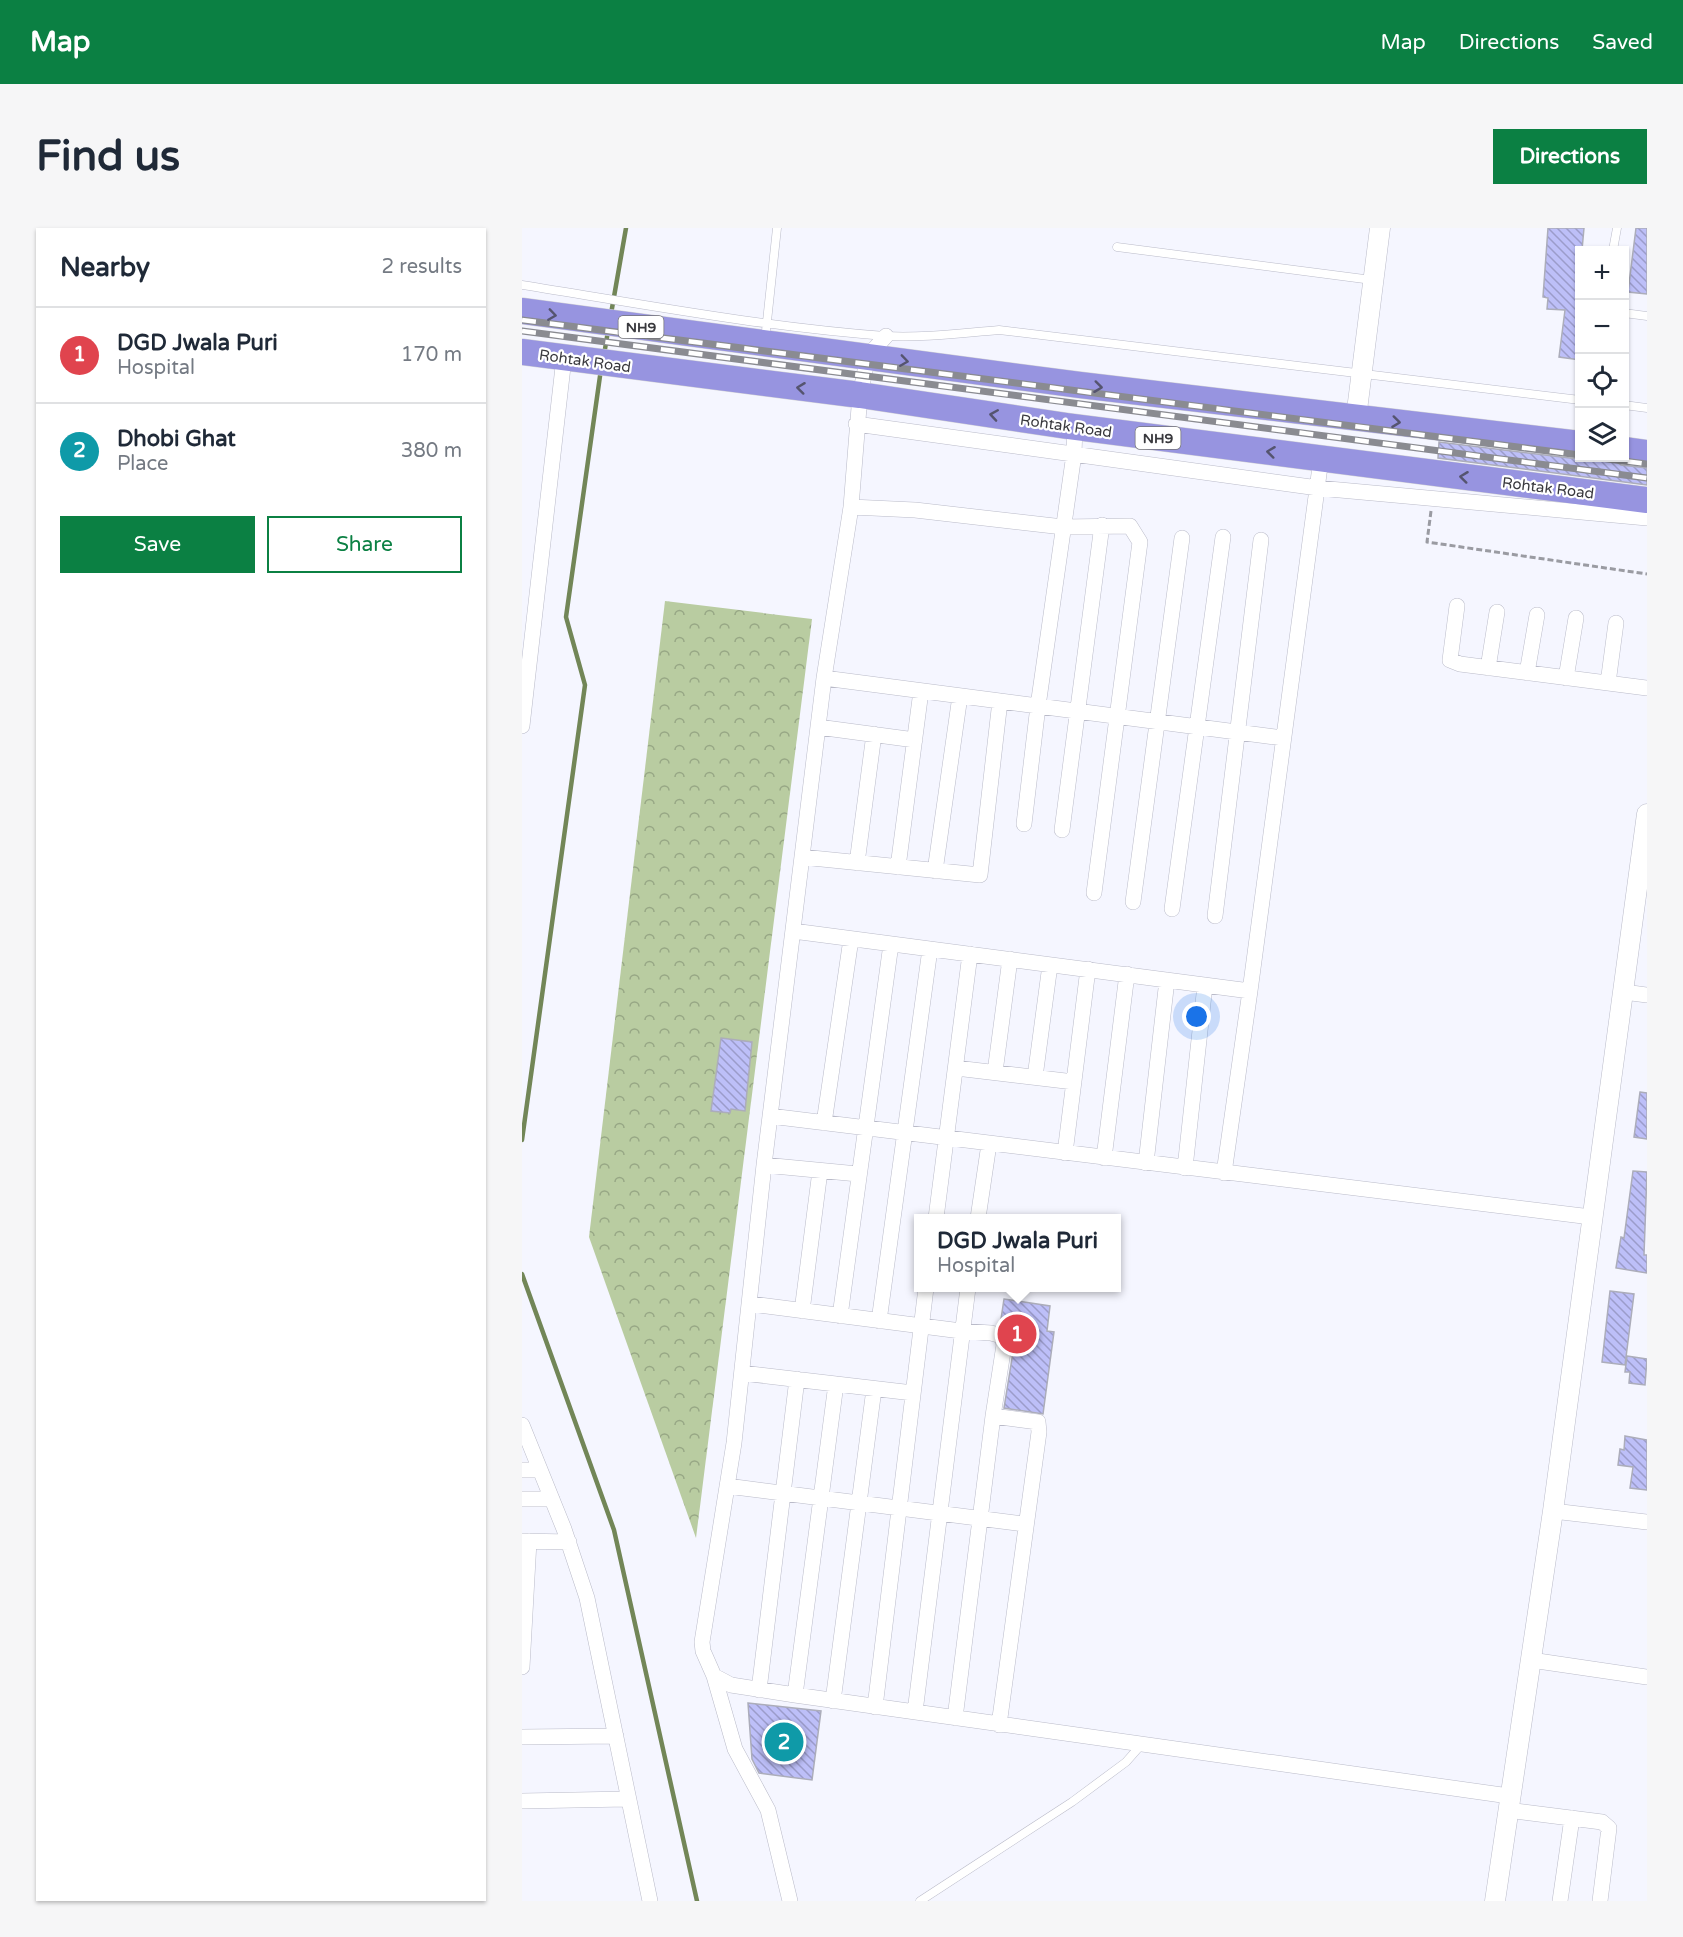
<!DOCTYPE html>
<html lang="en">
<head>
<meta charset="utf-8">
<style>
	:root { --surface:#fff; --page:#f6f6f7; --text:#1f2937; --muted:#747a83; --line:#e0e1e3; --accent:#0b8043 }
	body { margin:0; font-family:"Varela Round",sans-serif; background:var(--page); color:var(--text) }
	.controls { position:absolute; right:18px; top:18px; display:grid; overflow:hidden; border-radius:0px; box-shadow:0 2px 4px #0004 }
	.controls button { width:54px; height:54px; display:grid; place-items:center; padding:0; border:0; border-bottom:2px solid var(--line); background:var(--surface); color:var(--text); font:30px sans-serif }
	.you { position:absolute; left:675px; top:789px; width:21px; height:21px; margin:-15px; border:4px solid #fff; border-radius:50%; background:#1a73e8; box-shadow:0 0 0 9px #1a73e833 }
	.badge { display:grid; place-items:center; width:39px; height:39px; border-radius:50%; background:var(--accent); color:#fff; font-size:20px; font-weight:700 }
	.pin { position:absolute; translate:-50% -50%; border:3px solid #fff; box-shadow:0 2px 6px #0006 }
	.popup { position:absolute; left:392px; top:986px; width:207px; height:78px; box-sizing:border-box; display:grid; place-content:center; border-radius:0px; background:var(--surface); filter:drop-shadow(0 2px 4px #0005); font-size:20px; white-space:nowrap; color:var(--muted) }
	.popup b { font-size:22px; color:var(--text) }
	.popup::after { content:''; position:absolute; left:50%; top:100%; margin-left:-12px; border:12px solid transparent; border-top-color:var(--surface) }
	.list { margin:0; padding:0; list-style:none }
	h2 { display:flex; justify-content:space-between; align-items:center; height:78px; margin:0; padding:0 24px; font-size:26px }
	h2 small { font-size:20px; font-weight:400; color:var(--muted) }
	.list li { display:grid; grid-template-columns:39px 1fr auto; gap:18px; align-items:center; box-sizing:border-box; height:96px; padding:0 24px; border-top:2px solid var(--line) }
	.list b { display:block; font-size:22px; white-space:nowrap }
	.list p { margin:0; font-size:20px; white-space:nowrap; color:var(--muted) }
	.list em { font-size:20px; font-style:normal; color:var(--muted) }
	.actions { display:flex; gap:12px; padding:18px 24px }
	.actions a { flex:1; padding:14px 0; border:2px solid var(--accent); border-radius:0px; text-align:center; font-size:21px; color:var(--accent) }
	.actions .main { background:var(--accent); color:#fff }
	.icon { flex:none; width:33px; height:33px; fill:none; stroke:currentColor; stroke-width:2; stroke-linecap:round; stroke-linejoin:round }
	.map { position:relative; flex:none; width:1125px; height:1673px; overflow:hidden; border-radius:0px }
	header { display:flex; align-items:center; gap:36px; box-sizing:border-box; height:84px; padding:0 30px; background:var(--accent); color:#fff }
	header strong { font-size:28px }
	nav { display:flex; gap:33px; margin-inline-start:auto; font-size:21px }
	.intro { display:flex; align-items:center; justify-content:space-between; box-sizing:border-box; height:144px; padding:0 36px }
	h1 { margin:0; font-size:42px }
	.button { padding:15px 27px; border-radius:0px; background:var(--accent); color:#fff; font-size:21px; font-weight:700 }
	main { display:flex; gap:36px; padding:0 36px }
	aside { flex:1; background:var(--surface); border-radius:0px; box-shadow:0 2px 4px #0004 }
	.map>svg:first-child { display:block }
	.park { fill:url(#park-crowns) }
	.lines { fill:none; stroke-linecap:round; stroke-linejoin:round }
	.stream { stroke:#728657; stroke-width:4.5 }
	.building { fill:url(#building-back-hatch); stroke:#acadba; stroke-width:1.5 }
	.service-casing { stroke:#babbc9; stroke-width:9 }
	.minor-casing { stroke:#babbc9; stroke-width:16 }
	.tertiary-casing { stroke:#babbc9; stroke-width:21 }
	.trunk-casing { stroke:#d3d3d5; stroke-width:27 }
	.path { stroke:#9a9ba2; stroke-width:3; stroke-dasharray:6 3; stroke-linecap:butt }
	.service { stroke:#fff; stroke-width:8 }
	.minor { stroke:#fff; stroke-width:15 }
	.tertiary { stroke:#fff; stroke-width:20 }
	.trunk { stroke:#9794e0; stroke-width:26 }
	.rail-casing { stroke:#8a8b91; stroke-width:7 }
	.rail { stroke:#fff; stroke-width:4.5; stroke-dasharray:14; stroke-linecap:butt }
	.oneway { stroke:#55546f }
	.labels { text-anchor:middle; stroke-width:4.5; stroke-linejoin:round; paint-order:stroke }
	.shield { fill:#fff; stroke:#747478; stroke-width:1.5 }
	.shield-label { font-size:14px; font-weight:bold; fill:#39393e }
	.street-label { font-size:15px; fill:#39393e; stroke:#fff }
</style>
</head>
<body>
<header>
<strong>Map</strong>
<nav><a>Map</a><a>Directions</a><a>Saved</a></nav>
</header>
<div class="intro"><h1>Find us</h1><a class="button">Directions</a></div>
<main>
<aside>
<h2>Nearby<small>2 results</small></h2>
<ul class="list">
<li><span class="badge" style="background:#e0444e">1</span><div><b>DGD Jwala Puri</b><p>Hospital</p></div><em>170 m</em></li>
<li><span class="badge" style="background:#0f9aa8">2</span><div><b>Dhobi Ghat</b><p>Place</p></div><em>380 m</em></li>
</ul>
<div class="actions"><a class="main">Save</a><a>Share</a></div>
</aside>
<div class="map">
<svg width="1125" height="1673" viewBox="0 0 1125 1673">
	<defs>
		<pattern id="park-crowns" width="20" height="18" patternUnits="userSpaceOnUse" patternTransform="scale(1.5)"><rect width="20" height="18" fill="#b9cca1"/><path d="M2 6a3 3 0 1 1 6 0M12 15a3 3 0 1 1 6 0" fill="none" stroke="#97a785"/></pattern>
		<pattern id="building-back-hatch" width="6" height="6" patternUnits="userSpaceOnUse" patternTransform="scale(1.5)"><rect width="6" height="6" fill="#bdbff8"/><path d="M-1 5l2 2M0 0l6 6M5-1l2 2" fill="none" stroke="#9b9cca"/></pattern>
	</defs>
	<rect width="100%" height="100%" fill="#f5f6ff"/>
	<path class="park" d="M143,373L290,391L174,1310L67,1009Z"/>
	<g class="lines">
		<path class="stream" d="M89,86L104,0
			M82,127L86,103
			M0,912L63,457L44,389L79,141
			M0,1046L92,1302L175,1673"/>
	</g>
	<path class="building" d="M1026,0H1062L1060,22H1058V132L1037,129L1043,82L1025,81L1026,70L1021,69Z
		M1114,0H1125V66L1106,64Z
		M917,214L1056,231L1089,230L1099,237L1125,240V257L916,230Z
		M199,810L230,814L223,883L209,881L208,885L189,883Z
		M1118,864L1125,865V911L1112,909Z
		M1111,943L1125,944L1122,1027H1125V1045L1094,1040L1099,1009L1102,1010Z
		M1088,1063L1112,1066L1103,1137L1080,1134Z
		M482,1071L528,1078L525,1103L532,1104L521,1186L482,1180L492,1118L485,1100L487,1092L479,1091Z
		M1105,1128L1125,1131L1123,1157L1107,1155L1108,1144H1103Z
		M1103,1208L1125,1212V1262L1108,1260L1111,1239L1096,1237L1098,1221L1102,1222Z
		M226,1475L299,1483L290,1552L237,1545L230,1531Z"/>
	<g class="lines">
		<g class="service-casing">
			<path id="service" d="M595,19L850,52
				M1091,22L1095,0
				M0,57C120,76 241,99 363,108C401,110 439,105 477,102L1058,172
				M1102,85L1125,88
				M243,112L255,0
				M1102,177L1125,180
				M398,1673L550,1574L604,1534L619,1517"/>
		</g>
		<g class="minor-casing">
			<path id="minor" d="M364,108L346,128L338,167L329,279L302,450L242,937L212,1215L180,1414L181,1423L192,1448L209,1457L273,1467L987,1568
				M334,196L796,260L1125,290
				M329,279L393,282L541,299L608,298L618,314L572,665
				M935,378L928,432L938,436L1125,460
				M966,440L975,384
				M1005,445L1015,387
				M302,450L761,510
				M1044,450L1054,390
				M1086,455L1094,395
				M0,498L42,130
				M296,499L393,512
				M502,596L516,478L552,226L553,199
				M540,602L580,297
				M280,629L458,647L478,473
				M335,635L352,506
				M376,639L399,463
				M413,643L438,468
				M611,674L660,310
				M650,681L701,309
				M693,688L739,312
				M271,703L728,763L799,231
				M1102,764L1125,767
				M434,840L552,854
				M473,844L488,731
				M513,849L528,737
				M248,888L1069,989
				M302,895L329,711
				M543,925L566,741
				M582,930L605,746
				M624,935L645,752
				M242,937L336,946
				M663,940L683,757
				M702,945L728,763
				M414,990L448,726
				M456,990L467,916
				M229,1076L439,1103L469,1105L480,1108L482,1117L471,1188L516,1194L517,1204L477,1497
				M280,1083L298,943
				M318,1088L369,716
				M357,1093L408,721
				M220,1145L391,1165
				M0,1197L42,1301L65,1370L128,1673
				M0,1242H18
				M205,1258L502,1296
				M0,1271H30
				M1031,1283L1125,1294
				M0,1313L47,1314
				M1009,1432L1125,1449
				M0,1439L7,1313
				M192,1448L213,1521L246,1582L268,1673
				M237,1462L275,1151
				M273,1467L314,1156
				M311,1473L352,1161
				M353,1479L404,1060
				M393,1484L446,1060
				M433,1490L471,1188
				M0,1509L94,1508
				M0,1573L105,1571
				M985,1582L1080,1594L1087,1600L1078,1673
				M1038,1673L1050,1590"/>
		</g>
		<g class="tertiary-casing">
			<path id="tertiary" d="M834,190L858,0
				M973,1673L1031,1283L1125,586"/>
		</g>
		<g class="trunk-casing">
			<path id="trunk" d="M0,83L558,157L1058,216
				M0,124L338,167L545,198L1125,272
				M1102,222L1125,225"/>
		</g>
		<path class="path" d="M909,283L905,314L1125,346"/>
		<use href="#service" class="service"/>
		<use href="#minor" class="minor"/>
		<use href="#tertiary" class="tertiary"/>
		<use href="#trunk" class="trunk"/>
		<g class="rail-casing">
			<path id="rail" d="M0,92L1058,227
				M0,103L1125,250
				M1078,230L1125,236"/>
		</g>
		<use href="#rail" class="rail"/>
	</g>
	<defs><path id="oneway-chevron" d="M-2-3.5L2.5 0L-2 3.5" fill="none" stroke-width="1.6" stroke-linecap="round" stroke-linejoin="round" transform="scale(1.5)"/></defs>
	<g class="oneway">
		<use href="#oneway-chevron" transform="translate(30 87) rotate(8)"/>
		<use href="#oneway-chevron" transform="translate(382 133) rotate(8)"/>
		<use href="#oneway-chevron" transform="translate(576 159) rotate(7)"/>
		<use href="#oneway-chevron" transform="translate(279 160) rotate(-173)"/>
		<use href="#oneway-chevron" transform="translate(472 187) rotate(-171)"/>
		<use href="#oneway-chevron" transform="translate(874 194) rotate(7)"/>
		<use href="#oneway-chevron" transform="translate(749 224) rotate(-173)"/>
		<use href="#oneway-chevron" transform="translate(942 249) rotate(-173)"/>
	</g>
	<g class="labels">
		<g class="shield">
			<rect x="96.5" y="88" width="45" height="22" rx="4.5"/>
			<rect x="613.5" y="199" width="45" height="22" rx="4.5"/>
		</g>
		<g class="shield-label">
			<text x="119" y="104">NH9</text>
			<text x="636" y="215">NH9</text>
		</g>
		<g class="street-label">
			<text transform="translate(63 133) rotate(8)" y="5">Rohtak Road</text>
			<text transform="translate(544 198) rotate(8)" y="5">Rohtak Road</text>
			<text transform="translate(1026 260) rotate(7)" y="5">Rohtak Road</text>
		</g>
	</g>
</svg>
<div class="controls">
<button>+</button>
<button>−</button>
<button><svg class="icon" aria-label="locate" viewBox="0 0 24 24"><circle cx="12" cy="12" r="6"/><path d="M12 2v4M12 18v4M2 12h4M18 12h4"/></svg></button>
<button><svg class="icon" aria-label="layers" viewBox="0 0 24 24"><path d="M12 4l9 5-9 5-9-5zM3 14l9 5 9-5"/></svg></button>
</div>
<div class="you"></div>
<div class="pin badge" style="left:495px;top:1106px;background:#e0444e">1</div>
<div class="popup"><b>DGD Jwala Puri</b>Hospital</div>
<div class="pin badge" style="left:262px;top:1514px;background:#0f9aa8">2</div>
</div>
</main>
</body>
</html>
